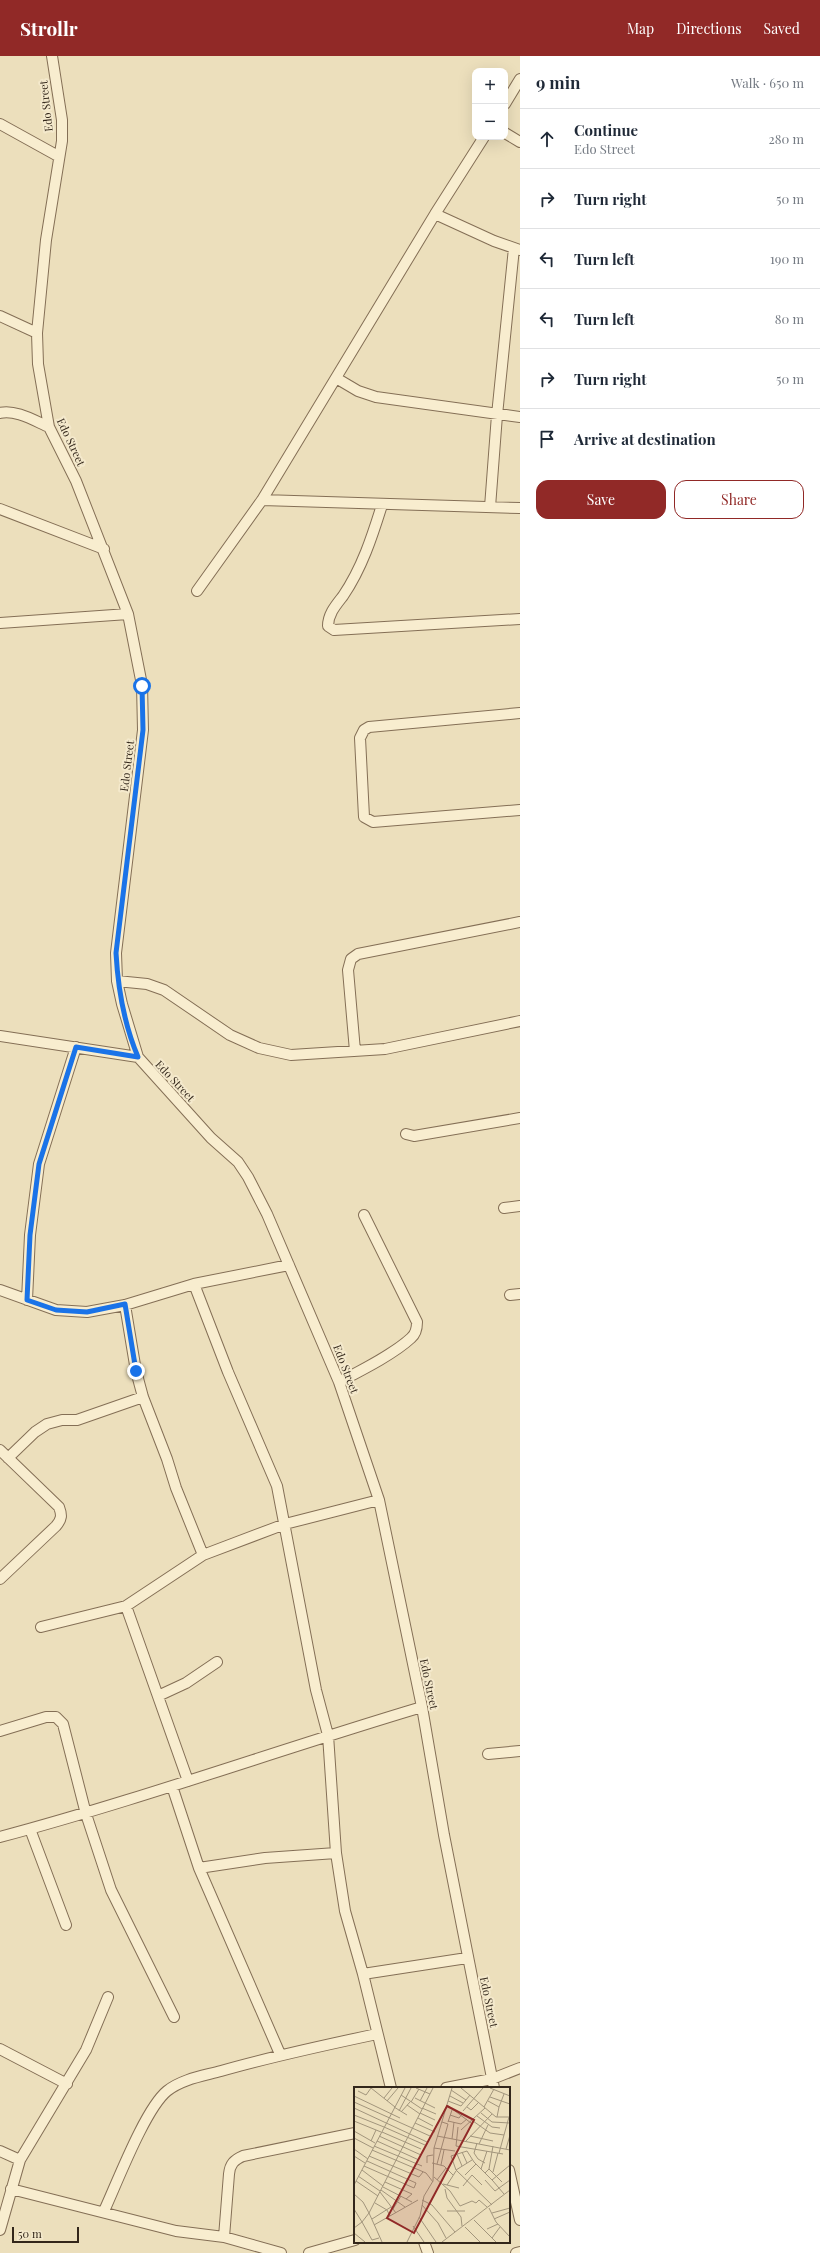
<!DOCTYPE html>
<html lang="en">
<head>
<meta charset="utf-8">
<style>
	:root { --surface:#fff; --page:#f2f2f3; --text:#1f2937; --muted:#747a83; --line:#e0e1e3; --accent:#912927 }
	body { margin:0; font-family:"Playfair Display",serif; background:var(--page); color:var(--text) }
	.controls { position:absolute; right:12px; top:12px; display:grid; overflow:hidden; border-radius:8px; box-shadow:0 4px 16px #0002 }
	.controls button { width:36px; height:36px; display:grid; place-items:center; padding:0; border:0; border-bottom:1px solid var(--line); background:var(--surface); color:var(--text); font:20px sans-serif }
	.scale { position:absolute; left:12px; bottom:10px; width:67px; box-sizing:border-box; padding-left:4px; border:2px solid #33271b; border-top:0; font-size:11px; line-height:14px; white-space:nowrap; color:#33271b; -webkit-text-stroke:3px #f4e9cc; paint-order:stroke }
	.stop { position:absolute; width:12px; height:12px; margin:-9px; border:3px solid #1a73e8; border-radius:50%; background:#fff }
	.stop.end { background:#1a73e8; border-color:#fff; box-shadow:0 1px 4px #0008 }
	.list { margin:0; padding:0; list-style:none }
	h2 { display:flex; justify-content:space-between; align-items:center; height:52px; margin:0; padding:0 16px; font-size:17px }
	h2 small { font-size:13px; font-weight:400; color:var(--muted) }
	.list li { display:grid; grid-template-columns:26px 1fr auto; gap:12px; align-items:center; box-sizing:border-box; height:60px; padding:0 16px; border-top:1px solid var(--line) }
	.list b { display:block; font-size:15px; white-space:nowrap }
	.list p { margin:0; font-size:13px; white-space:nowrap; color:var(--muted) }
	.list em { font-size:13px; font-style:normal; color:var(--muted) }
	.actions { display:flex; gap:8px; padding:12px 16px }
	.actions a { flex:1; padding:9px 0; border:1px solid var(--accent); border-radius:12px; text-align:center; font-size:14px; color:var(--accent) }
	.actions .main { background:var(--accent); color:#fff }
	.icon { flex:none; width:22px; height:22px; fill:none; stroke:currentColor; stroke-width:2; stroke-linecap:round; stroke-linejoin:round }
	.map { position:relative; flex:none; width:520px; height:2197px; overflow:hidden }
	header { display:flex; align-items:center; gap:24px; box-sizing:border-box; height:56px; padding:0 20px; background:var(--accent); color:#fff }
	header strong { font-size:19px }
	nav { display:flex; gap:22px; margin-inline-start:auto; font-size:14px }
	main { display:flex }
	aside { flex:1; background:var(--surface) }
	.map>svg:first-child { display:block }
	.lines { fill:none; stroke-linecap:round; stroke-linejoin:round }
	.minor-casing { stroke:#846f56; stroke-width:12 }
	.minor { stroke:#f8edcf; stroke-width:10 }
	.route { stroke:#1a73e8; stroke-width:5 }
	.labels { text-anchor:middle; stroke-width:4; stroke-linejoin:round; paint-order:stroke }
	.street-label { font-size:11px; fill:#33271b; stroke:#f4e9cc }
	.inset-road { fill:none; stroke:#a2957c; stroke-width:1 }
	.view { fill:#912927; fill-opacity:0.15; stroke:#912927; stroke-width:2 }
	.inset-edge { fill:none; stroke:#33271b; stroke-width:2 }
</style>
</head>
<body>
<header>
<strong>Strollr</strong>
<nav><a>Map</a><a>Directions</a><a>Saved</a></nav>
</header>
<main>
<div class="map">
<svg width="520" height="2197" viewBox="0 0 520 2197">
	<rect width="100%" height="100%" fill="#ecdfbc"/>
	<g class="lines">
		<g class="minor-casing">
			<path id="minor" d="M52,0L62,64V85L46,184L37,277L38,308L49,371L76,425L128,558L142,629L143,674L116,897L117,925L122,948L138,1001L211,1082L238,1106L248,1121L267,1158L339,1326L379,1444L422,1651L444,1779L494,2032
				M505,48L520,23
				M0,68L58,100
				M505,77L520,86
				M435,158L494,185L520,194
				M0,260L37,277
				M336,322L358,335L376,341L520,361
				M0,357C15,353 35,365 49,371
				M262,444L520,452
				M382,449C372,481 362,512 343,540C336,549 328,558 328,570L334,574L520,563
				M490,451L497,359L514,192
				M0,453L104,493
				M197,535L262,444L435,158L484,81
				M0,567L128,558
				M520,657L369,671L364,674L360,682L364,761L373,766L520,754
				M117,925L147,928L164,934L230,979L259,992L291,999L385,993L520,965
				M0,980L138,1001
				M355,995L348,914L351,903L358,898L520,866
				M406,1078L414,1080L520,1062
				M504,1152L520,1150
				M194,1228L228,1316L277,1430L316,1634L328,1679L336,1797L345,1855L363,1918L467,1902
				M0,1234L56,1254L87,1256L125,1249L194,1228L289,1209
				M510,1239L520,1238
				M27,1244L30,1179L39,1108L76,991
				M125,1249L136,1315L143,1341L167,1403L176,1432L203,1499
				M339,1326C360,1315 394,1298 411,1282C416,1278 417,1272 417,1266L364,1159
				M0,1394L59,1451C62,1459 62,1463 56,1470L0,1523
				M8,1402L35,1376L47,1368L62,1364H77L143,1341
				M126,1550L188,1725
				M41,1571L126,1550L203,1499L285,1468L379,1444
				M158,1640L186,1627L217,1606
				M0,1675L46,1661H56L63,1668L86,1758L111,1834L174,1961
				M488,1698L520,1695
				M172,1730L199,1812L280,1998
				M30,1773L66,1869
				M0,1781C142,1743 281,1693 422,1651
				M199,1812L265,1802L336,1797
				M363,1918L391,2032
				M0,1993L67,2028
				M446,2032L492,2023L520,2012
				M0,2095L20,2104
				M509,2114L520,2164
				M11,2133L176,2175L224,2181L281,2197
				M104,2155C117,2127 145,2053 167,2035C182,2023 203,2020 221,2015C273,2000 325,1989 377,1978
				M0,2174L20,2104L86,1994L108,1941
				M224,2181L229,2118C230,2108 234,2104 243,2100L355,2077
				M424,2186L428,2197
				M309,2197L355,2184
				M516,2197L520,2196"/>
		</g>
		<use href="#minor" class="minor"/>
	</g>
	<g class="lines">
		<path class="route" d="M136,1315L125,1248L87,1256L56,1254L27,1244L30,1179L39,1108L76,991L138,1001C124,968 118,933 116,897L143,674L142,630"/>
	</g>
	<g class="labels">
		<g class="street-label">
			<text transform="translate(46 50) rotate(-96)" y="4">Edo Street</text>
			<text transform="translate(71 386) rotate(65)" y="4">Edo Street</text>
			<text transform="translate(127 710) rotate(-83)" y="4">Edo Street</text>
			<text transform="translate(175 1025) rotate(47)" y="4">Edo Street</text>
			<text transform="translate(346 1313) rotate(69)" y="4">Edo Street</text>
			<text transform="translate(429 1628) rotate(78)" y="4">Edo Street</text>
			<text transform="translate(489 1946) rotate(78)" y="4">Edo Street</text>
		</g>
	</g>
	<g transform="translate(354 2031)">
		<rect width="156" height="156" fill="#ecdfbc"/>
		<path class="inset-road" d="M17,1L41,20M62,1L76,7M107,1L130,20M136,1L156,9M140,2L130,20L142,30H156M97,3L112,13M4,4L12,8L17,1M47,8L68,22M0,9L46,31M96,9L109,16M136,10L156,17M30,11L38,1M61,11L81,21M33,14L44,1M66,14L73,1M94,14L107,19L116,8M134,14L145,20L143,30M0,15L76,49M57,15L65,2M53,18L66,27M93,18L117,36M40,20L53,28M113,20L117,23L125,15M145,20L150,7M0,21L73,55M68,21L82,27M45,24L57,1M109,24L129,1M47,25L56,15M66,26L81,33M127,26L138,35L156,36M0,28L30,40M96,28L105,31L108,27M123,29L138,40L146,41M64,31L79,39M0,34L27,45M94,34L107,37L113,32M119,34L136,46L150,48M94,35L98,23M61,36L81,45M30,40L71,58M104,40L102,59L149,67M107,43L131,21M0,44L21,56M28,45L67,62M25,49L67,68M83,49L156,63M116,49L139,54M0,51L19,61M98,52L100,35M17,54L22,43M23,54L65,73M111,55L138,27M123,56L120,66L124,72L131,76M125,57L134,38M20,59L68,79M80,61L101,64M0,62L14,72M152,62L156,48M18,63L72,86L79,95M108,65L113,76M145,66L155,30M103,67L108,79M0,69L11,76M15,69L65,90L69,85M73,76V69L79,68M78,76L90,79L99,88M83,77L94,37L88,35M87,78L90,63M10,79L60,101L62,96L13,74M127,82L133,64M135,82L139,59M8,83L29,99M102,83L118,73M139,85L144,66M131,86L135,82L148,95M111,88L122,77M4,89L26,104M80,90L96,104L106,119L118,114L122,116L125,113L133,120M83,93L92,81M131,93L141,104L156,93M138,93L156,78M2,94L24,109M31,95L58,107L52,112M89,97L105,101M0,98L51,1M93,98L102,84M109,99L118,88L128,98M29,100L58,115M91,102L93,111L107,130L108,139M27,103L51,120M26,105L42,126M0,107L9,115L15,126L8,135L18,153L25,151M68,113L78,118L101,145M21,116L33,123L36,129M68,118L84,136L92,151M138,118L102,83L97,69L113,64L120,75L139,94L150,107M135,121L142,135L156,150M0,122L8,135L0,141M39,122L47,109M93,124H111M138,126L156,121M65,130L82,155M18,132L37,120M140,132L156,125M120,133L142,155M20,138L64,113M59,139L70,155M111,140L126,155M133,142L144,137M0,146L11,155M138,151L146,140M28,155L15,126L79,1M53,155L66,129L70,109L79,94L80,61L98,1M88,155L156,103"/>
		<path class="view" d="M93,19L120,33L60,146L33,131Z"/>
		<rect width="156" height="156" class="inset-edge"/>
	</g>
</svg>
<div class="controls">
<button>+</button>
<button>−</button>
</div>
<div class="scale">50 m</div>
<div class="stop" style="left:142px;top:630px"></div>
<div class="stop end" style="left:136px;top:1315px"></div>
</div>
<aside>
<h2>9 min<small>Walk · 650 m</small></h2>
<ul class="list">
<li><svg class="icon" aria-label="ahead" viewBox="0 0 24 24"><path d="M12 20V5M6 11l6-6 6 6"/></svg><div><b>Continue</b><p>Edo Street</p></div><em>280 m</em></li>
<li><svg class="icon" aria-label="right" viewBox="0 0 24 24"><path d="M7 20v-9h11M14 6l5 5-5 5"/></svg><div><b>Turn right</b></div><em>50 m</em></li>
<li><svg class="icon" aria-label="left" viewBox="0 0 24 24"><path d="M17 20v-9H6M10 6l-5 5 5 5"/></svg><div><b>Turn left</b></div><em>190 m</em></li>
<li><svg class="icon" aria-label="left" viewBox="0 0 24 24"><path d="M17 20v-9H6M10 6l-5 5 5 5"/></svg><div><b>Turn left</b></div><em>80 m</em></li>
<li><svg class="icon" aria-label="right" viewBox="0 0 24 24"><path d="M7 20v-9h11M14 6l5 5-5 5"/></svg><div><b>Turn right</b></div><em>50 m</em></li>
<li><svg class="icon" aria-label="arrive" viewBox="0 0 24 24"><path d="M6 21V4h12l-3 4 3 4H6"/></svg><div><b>Arrive at destination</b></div></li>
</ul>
<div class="actions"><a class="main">Save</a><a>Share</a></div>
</aside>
</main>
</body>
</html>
